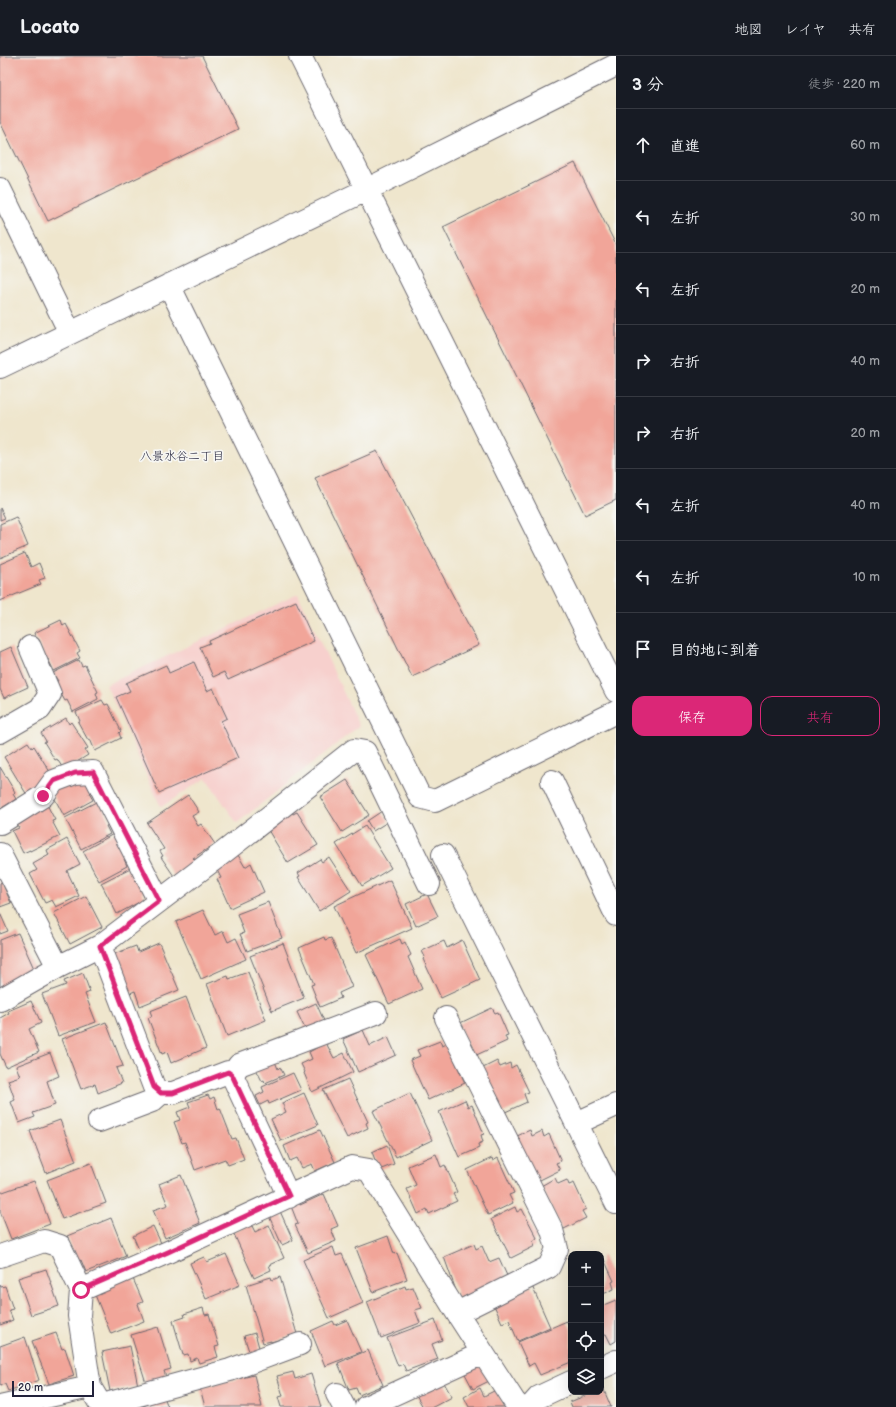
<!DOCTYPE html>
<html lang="ja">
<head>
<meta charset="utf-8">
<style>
	:root { --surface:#171b24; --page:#242831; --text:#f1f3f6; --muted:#9ea1a6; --line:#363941; --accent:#db2777 }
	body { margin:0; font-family:"Balsamiq Sans","Klee One",sans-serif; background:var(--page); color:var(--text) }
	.controls { position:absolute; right:12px; bottom:12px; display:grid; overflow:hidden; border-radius:8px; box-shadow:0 4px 16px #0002 }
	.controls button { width:36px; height:36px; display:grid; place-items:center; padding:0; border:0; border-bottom:1px solid var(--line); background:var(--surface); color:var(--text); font:20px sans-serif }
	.scale { position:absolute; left:12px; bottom:10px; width:82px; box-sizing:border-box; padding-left:4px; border:2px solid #22223b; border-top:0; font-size:11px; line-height:14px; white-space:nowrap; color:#22223b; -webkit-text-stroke:3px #f6f6f2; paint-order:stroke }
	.stop { position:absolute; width:12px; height:12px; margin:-9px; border:3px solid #db2777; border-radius:50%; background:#fff }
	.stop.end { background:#db2777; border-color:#fff; box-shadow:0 1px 4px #0008 }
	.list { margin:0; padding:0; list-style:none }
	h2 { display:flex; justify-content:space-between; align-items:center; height:52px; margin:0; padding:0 16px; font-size:17px }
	h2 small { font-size:13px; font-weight:400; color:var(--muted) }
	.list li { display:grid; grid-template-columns:26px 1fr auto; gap:12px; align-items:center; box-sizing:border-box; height:72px; padding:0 16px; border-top:1px solid var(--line) }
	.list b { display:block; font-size:15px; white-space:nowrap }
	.list em { font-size:13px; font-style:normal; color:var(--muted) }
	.actions { display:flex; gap:8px; padding:12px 16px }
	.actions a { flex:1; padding:9px 0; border:1px solid var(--accent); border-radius:12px; text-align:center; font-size:14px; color:var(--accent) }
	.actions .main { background:var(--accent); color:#fff }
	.icon { flex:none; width:22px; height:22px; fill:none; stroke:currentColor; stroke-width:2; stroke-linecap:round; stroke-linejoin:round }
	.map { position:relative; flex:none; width:616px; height:1351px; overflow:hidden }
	header { display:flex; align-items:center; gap:24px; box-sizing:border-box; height:56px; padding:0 20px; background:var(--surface); border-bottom:1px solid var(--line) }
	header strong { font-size:19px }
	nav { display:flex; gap:22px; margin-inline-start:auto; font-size:14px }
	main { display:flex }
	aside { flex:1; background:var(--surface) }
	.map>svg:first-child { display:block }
	.built { fill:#f7d0cd }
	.building { fill:#f1a599 }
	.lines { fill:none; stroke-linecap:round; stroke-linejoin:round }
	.minor-casing { stroke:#6a676e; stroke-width:24 }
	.minor { stroke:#fff; stroke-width:22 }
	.route { stroke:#db2777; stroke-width:5 }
	.labels { text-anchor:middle; stroke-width:3.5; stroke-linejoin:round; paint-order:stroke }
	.neighbourhood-label { font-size:12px; fill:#22223b; stroke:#f6f6f2 }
</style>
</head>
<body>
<header>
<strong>Locato</strong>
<nav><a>地図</a><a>レイヤ</a><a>共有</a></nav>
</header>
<main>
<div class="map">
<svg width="616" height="1351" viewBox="0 0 616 1351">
	<rect width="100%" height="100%" fill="#f6f6f2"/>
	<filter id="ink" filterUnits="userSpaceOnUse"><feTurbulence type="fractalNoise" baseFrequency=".025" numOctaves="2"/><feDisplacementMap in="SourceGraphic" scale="8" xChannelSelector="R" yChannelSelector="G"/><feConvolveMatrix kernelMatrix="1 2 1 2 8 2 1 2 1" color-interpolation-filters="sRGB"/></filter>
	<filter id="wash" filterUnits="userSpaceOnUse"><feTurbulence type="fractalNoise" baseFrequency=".012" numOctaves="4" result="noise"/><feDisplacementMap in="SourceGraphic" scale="16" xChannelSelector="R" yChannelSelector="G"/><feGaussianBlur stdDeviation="0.9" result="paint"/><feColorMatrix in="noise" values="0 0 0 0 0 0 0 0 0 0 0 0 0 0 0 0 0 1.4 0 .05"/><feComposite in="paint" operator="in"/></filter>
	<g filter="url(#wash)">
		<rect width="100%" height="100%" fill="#efe6cd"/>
		<path class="built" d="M298,538L359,670L237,767L206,722L161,751L106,629Z"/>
		<g id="blocks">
			<path class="building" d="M0,0H202L238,73L48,165L0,66Z
				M575,107L616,189V444L585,459L443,171Z
				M377,395L479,589L412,621L315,422Z
				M0,452L5,462L0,464Z
				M16,461L28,490L0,502V468Z
				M25,497L31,511L39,507L45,522L39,524L41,528L0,545V508Z
				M296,545L314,585L228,624L224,616L213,621L200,591L210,587L209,585Z
				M61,564L63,570L66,568L80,595L77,597L80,602L54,615L48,603L46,605L34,577Z
				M11,591L28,631L4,642L0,633V596Z
				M79,604L82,610L85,609L98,636L96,637L98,643L73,656L67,644L65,645L55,627L58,625L53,617Z
				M194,606L207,635L213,632L227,662L221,665L238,702L159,737L116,641L130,635L126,627L166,609L169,617Z
				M102,644L105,649L108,648L121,675L119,677L121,682L95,695L90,683L88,684L78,666L80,665L76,656Z
				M66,662L69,668L71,666L88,692L85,694L88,699L64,714L57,703L55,704L44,686L46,685L41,677Z
				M28,686L32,692L34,690L50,716L51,724L27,739L4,701Z
				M0,711L15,736L13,738L16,743L0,753Z
				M80,712L93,735L89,737L93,744L64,760L48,730Z
				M347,724L369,759L342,776L320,741Z
				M188,739L199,756L192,760L198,770L201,768L215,788L193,802L196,805L174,820L161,801L163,800L160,795L164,793L147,767Z
				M44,743L55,764L52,765L60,780L30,795V794L23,797L12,775L19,772L8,753Z
				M100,744L110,768L106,770L110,778L81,793L65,762Z
				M290,754L293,758L297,756L318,789L288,807L268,774Z
				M382,755L389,765L373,775L367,765Z
				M365,770L391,812L362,830L336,788Z
				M117,776L127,801L124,803L127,810L99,825L83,795Z
				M67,783L80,808L67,815L79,840L56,851L52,844L45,847L30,818L37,814L33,808L49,799L47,794Z
				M238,799L245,811L251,807L264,836L230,852L217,823L221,822L215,810Z
				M329,801L351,835L319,855L298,821L300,820L298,817L320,803L322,806Z
				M136,809L145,834L142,836L145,843L117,858L101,827Z
				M390,824L412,872L356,897L334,850Z
				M2,826L11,847L0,851V827Z
				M427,838L438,860L416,870L406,848Z
				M86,840L102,871L70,888L54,857Z
				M268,846L282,882L247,895L240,878L244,877L237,858Z
				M203,854L215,879L223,875L228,886L236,882L246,903L201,923L176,866Z
				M0,857L8,875L0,878Z
				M18,877L36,917L0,933V884Z
				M324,881L325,884L331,882L352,931L339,937L341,942L320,951L311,929L314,928L299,892Z
				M400,883L402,888L405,886L411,899L408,901L422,933L389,948L366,899Z
				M462,884L480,924L441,942L423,903L425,901L422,895L444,885L447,892Z
				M159,887L179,934L140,950L135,935L130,937L114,898L136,890L138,896Z
				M283,887L304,942L272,955L250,900Z
				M248,916L266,964L227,980L207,928L228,920L229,923Z
				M83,917L90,936L85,938L96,966L58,980L42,938L66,929L64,925Z
				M186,941L206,992L171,1007L167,996L162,998L148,962L152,960L150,955Z
				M31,945L41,967L29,973L39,996L6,1011L0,998V962L9,957L8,955Z
				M316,947L325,967L306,975L297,956Z
				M492,952L495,957L498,956L508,979L505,980L507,985L472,1001L458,968Z
				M106,966L123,1010L116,1012L122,1027L98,1037L95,1028L81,1033L62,983Z
				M363,974L370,990L388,981L396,999L358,1016L343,983Z
				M440,985L442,990L447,988L465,1027L428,1044L410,1004L420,1000L417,994Z
				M326,987L334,1002L344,997L353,1016L312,1036L304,1017L305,1016L301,1008L312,1003L309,996Z
				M50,997L59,1020L47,1025L55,1049L33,1057L35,1061L19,1067L11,1046L15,1044L8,1024L20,1020L16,1010Z
				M274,1003L278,1013L280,1011L284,1019L265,1027L264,1024L262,1025L255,1011Z
				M497,1005L500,1011L510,1007L511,1012L516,1009L529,1036L524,1038L527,1046L503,1057L483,1012Z
				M293,1017L301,1034L269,1048L268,1045L260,1049L256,1040L264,1036L262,1031Z
				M348,1023L368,1066L366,1067L368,1072L347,1082L323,1034Z
				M304,1037L318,1069L281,1085L271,1063L286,1056L282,1047Z
				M410,1037L432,1084L396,1101L373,1055Z
				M208,1039L210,1043L214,1041L218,1053L220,1052L232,1083L236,1082L244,1103L228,1109L225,1103L195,1114L185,1086L182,1087L174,1066L180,1064L177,1056L190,1051L188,1046Z
				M465,1044L468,1051L472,1049L484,1078L481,1079L483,1086L478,1088L479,1092L459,1101L439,1056Z
				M60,1064L76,1105L46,1117L30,1075Z
				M320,1074L335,1106L315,1115L312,1108L302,1112L297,1102L290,1105L284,1090Z
				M530,1074L532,1080L542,1075L544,1081L549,1078L561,1105L556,1107L560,1114L536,1126L515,1081Z
				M387,1089L394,1108L379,1114L372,1096Z
				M436,1098L441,1111L445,1109L457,1136L453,1138L457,1145L429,1158L427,1153L418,1158L407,1133L416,1129L408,1110Z
				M492,1102L493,1105L498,1102L514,1137L509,1139L513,1147L488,1159L467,1114Z
				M91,1107L106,1147L62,1163L47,1124Z
				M181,1119L200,1167L165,1182L153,1154L168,1149L159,1128Z
				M555,1122L558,1128L567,1124L569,1129L574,1127L586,1153L582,1155L586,1162L562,1174L541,1130Z
				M34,1125L50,1168L11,1183L0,1155V1137Z
				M324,1138L338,1170L331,1173L336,1185L308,1197L295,1169L298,1168L291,1150L299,1146L300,1149Z
				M515,1151L517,1156L522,1153L537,1182L533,1185L535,1190L511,1202L491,1163Z
				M279,1153L293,1184L282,1189L268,1158Z
				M111,1162L126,1200L86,1216L81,1204L78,1206L67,1180Z
				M251,1168L255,1176L269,1169L284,1202L269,1209L271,1214L254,1222L233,1176Z
				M153,1170L161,1187L140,1196L133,1180Z
				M388,1180L394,1198L397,1197L407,1223L373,1236L356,1192Z
				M474,1188L476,1193L482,1190L489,1206L499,1202L508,1222L459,1243L444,1201Z
				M333,1191L336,1200L342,1198L363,1247L329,1262L303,1204Z
				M226,1198L240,1229L206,1243L190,1207L204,1201L207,1206Z
				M602,1199L614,1225L612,1226L614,1233L601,1239V1200Z
				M46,1213L59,1250L31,1259L18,1222Z
				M131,1218L143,1246L138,1248L144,1265L111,1278L93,1234Z
				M271,1221L272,1224L280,1221L297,1278L271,1286V1285L263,1287L246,1229Z
				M0,1229L1,1231L5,1230L13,1253L9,1254L13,1264L0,1269Z
				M405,1230L406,1233L413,1231L422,1252L415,1254L420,1267L381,1282L367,1246Z
				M532,1230L550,1271L518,1285L509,1264L502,1267L493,1247Z
				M616,1244V1285L611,1288L606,1278L603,1279L601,1275V1250Z
				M203,1252L205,1259L209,1258L219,1290L215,1291L218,1301L199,1307L197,1302L190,1305L188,1298L183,1299L173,1265L185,1261L184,1258Z
				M347,1264L361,1296L325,1310L311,1275L333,1265L335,1269Z
				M435,1264L442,1284L432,1288L438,1303L406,1315L403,1308L398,1310L387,1282Z
				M567,1265L571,1273V1306L540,1319L534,1307L529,1310L518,1286Z
				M158,1271L171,1313L164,1315L167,1324L147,1330L131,1279Z
				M56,1277L62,1293L65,1292L74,1320L49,1328L32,1285Z
				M255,1277L260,1295L250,1298L244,1280Z
				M25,1281L39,1324L8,1335L5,1328L0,1330V1290Z
				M130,1290L138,1330L110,1335L102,1296Z
				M368,1294L383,1329L359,1339L356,1332L349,1334L338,1307Z
				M480,1308L489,1325L473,1333L464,1316Z
				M293,1316L295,1323L311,1318L321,1351H281L278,1341L283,1340L277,1320Z
				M254,1319L262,1351H205L200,1332Z
				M443,1325L452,1341L433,1351H423L416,1339Z
				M480,1332L484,1340L496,1334L505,1351H469L464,1341Z
				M603,1332L611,1351H572L570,1346L594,1336H601V1333Z
				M164,1341L168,1351H140L148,1348V1347Z"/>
		</g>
	</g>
	<g filter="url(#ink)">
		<use href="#blocks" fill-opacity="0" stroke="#6a676e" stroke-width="1"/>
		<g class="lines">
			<g class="minor-casing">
				<path id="minor" d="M300,0L616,635
					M0,133L70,277
					M169,229L420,741L435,745L616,656
					M0,311L366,134L616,9
					M0,676L40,653L50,638L30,591
					M552,725L616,859
					M0,767L43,740L54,725L75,717L93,716L159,845
					M0,798L58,911
					M443,799L616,1147
					M100,890L154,1031L161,1037H173L228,1016L232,1019L289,1141
					M0,944L58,911L100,890L224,796L354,694L365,696L429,828
					M446,962L552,1174L557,1193L549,1211L457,1257
					M232,1019L239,1009L376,957
					M99,1065L152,1045L161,1037
					M577,1067L616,1049
					M0,1200L44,1185L60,1190L81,1234
					M601,1312L616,1305
					M337,1338L344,1351
					M102,1349L230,1314L300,1288
					M0,1351L90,1331
					M102,1351L90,1331L79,1260L81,1234L168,1196L352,1111L369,1114L457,1257L514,1345L519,1351
					M366,1351L483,1297
					M530,1351L539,1341L571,1326"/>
			</g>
			<use href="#minor" class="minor"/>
		</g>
	</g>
	<g class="lines" filter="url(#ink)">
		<path class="route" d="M43,740L54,725L75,717L93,716L159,845L100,890L154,1031L161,1037H173L228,1016L232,1019L289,1140L168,1196L81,1234"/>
	</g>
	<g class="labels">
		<g class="neighbourhood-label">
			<text x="182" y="404">八景水谷二丁目</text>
		</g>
	</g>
</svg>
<div class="controls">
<button>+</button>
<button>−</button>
<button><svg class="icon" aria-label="locate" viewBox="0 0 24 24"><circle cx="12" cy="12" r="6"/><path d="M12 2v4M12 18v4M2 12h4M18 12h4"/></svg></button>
<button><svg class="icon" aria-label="layers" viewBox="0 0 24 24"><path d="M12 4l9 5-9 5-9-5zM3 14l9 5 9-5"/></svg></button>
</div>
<div class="scale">20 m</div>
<div class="stop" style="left:81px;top:1234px"></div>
<div class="stop end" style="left:43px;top:740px"></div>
</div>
<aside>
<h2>3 分<small>徒歩 · 220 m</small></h2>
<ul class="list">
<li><svg class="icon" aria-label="ahead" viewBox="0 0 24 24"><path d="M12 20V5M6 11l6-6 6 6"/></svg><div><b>直進</b></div><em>60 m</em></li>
<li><svg class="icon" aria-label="left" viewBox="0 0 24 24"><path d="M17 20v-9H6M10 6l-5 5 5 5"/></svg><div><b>左折</b></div><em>30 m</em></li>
<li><svg class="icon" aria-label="left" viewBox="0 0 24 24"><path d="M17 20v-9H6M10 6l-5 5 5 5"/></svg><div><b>左折</b></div><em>20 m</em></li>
<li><svg class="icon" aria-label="right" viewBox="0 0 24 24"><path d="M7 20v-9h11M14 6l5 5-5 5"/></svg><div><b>右折</b></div><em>40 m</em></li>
<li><svg class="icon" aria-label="right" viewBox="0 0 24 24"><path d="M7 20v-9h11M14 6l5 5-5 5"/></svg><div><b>右折</b></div><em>20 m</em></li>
<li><svg class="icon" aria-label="left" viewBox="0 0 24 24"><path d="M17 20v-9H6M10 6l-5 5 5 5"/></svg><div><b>左折</b></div><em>40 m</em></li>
<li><svg class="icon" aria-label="left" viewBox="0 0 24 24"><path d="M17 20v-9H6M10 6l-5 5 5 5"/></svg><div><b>左折</b></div><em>10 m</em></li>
<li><svg class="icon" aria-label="arrive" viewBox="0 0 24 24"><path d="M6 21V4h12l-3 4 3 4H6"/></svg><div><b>目的地に到着</b></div></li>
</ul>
<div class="actions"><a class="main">保存</a><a>共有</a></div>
</aside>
</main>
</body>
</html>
